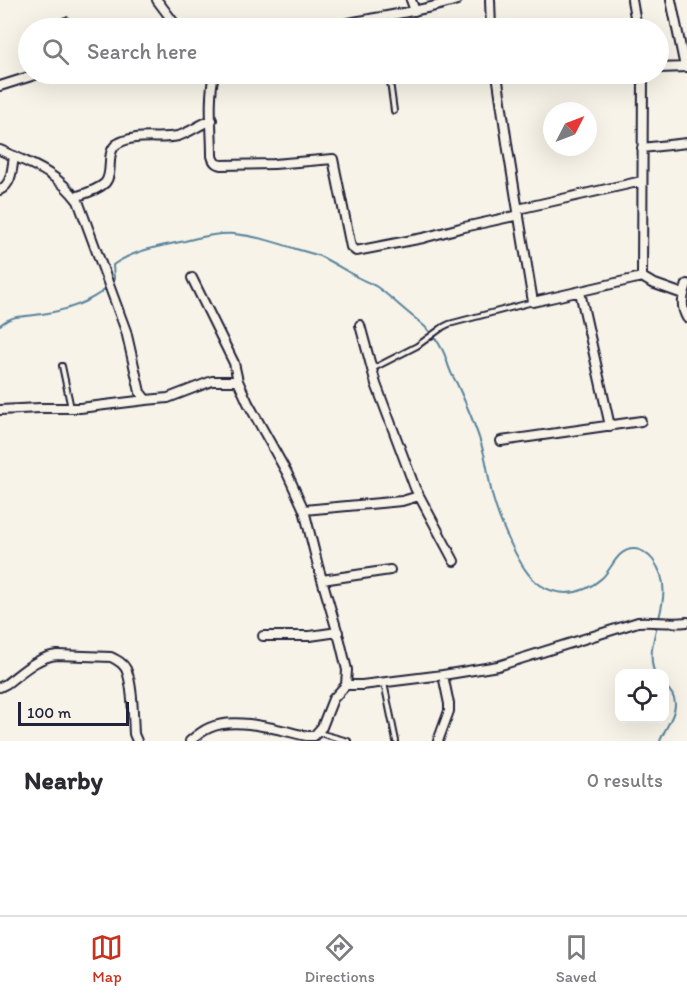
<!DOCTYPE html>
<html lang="en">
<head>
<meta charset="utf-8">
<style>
	:root { --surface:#fff; --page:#f7f7f7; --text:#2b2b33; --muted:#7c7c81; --line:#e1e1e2; --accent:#c8321e }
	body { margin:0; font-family:Itim,sans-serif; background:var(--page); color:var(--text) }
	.controls { position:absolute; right:18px; bottom:18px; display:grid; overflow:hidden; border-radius:12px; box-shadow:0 6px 24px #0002 }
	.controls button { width:54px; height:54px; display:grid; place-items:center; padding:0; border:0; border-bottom:2px solid var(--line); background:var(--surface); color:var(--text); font:30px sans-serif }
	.compass { position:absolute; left:543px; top:102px; width:54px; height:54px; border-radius:50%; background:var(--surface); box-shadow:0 6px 24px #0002; rotate:48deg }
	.scale { position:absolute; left:18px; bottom:15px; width:111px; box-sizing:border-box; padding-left:6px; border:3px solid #22223b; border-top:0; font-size:16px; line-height:21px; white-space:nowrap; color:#22223b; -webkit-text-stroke:4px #f7f3e8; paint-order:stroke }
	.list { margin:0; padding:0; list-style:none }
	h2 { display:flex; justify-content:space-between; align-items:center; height:78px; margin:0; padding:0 24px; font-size:26px }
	h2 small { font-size:20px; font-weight:400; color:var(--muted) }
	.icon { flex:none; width:33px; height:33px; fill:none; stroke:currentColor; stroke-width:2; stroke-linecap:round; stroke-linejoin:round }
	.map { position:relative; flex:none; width:687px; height:741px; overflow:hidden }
	.search { position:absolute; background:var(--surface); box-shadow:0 6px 24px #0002; left:18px; right:18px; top:18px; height:66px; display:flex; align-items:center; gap:15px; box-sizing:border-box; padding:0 21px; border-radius:33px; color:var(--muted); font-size:22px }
	.sheet { height:174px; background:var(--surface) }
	nav { display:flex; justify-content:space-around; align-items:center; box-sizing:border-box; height:84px; border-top:2px solid var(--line); background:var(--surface); font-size:16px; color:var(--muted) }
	nav a { display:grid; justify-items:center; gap:3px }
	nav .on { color:var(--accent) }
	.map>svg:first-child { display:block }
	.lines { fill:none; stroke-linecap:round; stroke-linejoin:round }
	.stream { stroke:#58839c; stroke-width:2 }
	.service-casing { stroke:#22223b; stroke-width:8 }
	.minor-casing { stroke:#22223b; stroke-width:12 }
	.service { stroke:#f7f3e8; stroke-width:4 }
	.minor { stroke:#f7f3e8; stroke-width:8 }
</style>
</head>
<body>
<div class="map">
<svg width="687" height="741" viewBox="0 0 687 741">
	<rect width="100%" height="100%" fill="#f7f3e8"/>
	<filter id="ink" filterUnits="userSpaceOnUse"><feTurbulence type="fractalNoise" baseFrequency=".0167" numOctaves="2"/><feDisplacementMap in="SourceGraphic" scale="12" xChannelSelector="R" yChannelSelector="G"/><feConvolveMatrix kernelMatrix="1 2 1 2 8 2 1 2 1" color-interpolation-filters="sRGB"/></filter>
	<g filter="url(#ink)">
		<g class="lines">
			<path class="stream" d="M112,282L114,279L113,265C134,250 161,246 185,241C202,237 217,233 234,234C256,236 275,242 296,249C303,251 310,253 317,255C331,261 344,270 357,277C364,281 371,283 377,287C391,297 403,309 416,319C426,327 436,337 442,349C446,356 447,363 450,370C452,376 456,381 458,386C468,408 478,431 484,454C488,468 489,484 493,498C499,520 512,549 524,568C543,597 576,601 602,578C612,569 617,549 634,549C641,549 649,555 653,560C682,598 640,637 655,674
				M0,325C12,315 20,317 35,315C61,312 88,304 108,287
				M660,741C668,721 687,704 664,685"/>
			<g class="service-casing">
				<path id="service" d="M381,18L382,28
					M389,74L394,111
					M62,366L71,408
					M372,369L417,346L443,327L449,324L533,302
					M384,683L396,741
					M319,733L348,741"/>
			</g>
			<g class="minor-casing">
				<path id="minor" d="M157,0L178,28
					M411,0L415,11
					M490,0L491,28
					M632,0L637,28
					M671,0L685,67
					M66,28V22
					M326,28C369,17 414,14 457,0
					M658,68L687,67
					M214,74C208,100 212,129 212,156C214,163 216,164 222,165L274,164L333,159L351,247L356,251L423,238L460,228L519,215
					M497,74L508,150L533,302L642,277
					M643,74L642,277L652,283L683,294
					M0,86L38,74
					M642,148L687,143
					M0,150C33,165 55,171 78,201L126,331L140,392L146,400L168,398L212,381H238L248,403L287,473L304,510L318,566L340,641L347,670L346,685
					M0,190C12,184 12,169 14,156
					M75,197C84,194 98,190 105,183C114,173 105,152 117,144C135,133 158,140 178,136C189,133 200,124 212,120
					M518,209L642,181
					M192,278L234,363L238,381
					M687,284C683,296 680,306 687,318
					M580,292L610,426
					M360,325L376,384L415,488L454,561
					M0,410L40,408H80L146,400
					M501,441L641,421
					M304,510L402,501L419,496
					M322,580L390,570
					M263,636H310L338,632
					M0,687L6,684C21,673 37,657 57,655L111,657C117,660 123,663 126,669C133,684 133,716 134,734L137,741
					M190,741C196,736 202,731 209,728C236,716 279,730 307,736H314L322,727L333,699L346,685H362L443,675L498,666L638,622C654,621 671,624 687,622
					M438,741L449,711V704L443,675"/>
			</g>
			<use href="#service" class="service"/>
			<use href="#minor" class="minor"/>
		</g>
	</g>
</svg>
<div class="controls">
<button><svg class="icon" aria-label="locate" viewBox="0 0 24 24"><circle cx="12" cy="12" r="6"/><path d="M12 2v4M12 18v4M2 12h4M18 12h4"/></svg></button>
</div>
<svg class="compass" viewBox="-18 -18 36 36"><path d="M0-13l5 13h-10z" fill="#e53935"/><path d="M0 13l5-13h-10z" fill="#7c7c81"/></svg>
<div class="scale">100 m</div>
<div class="search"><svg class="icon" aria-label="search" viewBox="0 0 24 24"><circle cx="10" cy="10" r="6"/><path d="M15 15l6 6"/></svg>Search here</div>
</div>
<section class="sheet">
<h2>Nearby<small>0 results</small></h2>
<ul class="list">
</ul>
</section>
<nav>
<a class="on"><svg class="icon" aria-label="map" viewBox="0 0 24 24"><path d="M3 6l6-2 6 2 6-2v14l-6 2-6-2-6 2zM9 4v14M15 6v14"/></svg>Map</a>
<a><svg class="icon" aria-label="directions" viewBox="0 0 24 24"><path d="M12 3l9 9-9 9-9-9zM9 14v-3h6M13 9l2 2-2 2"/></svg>Directions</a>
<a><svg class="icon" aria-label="saved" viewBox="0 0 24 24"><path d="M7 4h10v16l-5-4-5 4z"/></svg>Saved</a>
</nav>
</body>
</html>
